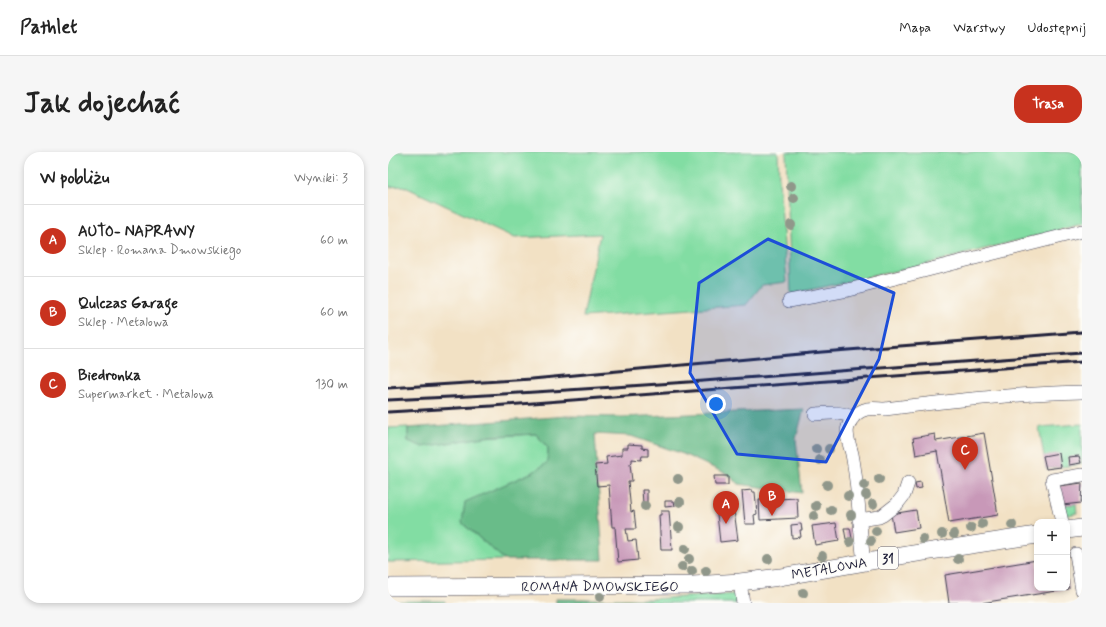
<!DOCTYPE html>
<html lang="pl">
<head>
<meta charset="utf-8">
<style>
	:root { --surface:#fff; --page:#f6f6f6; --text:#222; --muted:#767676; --line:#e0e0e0; --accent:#c8321e }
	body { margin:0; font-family:Mynerve,sans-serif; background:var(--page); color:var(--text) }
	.controls { position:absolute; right:12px; bottom:12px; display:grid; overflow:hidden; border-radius:8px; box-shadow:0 2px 6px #0003 }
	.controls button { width:36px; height:36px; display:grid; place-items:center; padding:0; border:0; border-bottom:1px solid var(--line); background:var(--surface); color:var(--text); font:20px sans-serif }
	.you { position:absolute; left:328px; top:252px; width:14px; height:14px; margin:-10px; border:3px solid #fff; border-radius:50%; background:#1a73e8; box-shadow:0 0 0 6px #1a73e833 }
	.badge { display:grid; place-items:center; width:26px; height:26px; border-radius:50%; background:var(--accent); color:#fff; font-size:13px; font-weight:700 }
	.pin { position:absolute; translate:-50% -33px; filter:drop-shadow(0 1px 2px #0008) }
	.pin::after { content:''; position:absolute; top:21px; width:14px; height:12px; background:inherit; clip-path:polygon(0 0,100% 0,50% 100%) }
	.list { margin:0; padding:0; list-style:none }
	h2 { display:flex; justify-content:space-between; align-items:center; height:52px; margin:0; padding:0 16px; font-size:17px }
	h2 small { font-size:13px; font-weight:400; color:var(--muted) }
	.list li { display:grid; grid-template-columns:26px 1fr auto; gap:12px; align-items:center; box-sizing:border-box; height:72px; padding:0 16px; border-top:1px solid var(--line) }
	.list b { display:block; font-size:15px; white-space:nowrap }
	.list p { margin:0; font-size:13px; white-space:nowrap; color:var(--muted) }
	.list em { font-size:13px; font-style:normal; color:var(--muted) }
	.map { position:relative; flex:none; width:694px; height:451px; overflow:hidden; border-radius:16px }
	header { display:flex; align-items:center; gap:24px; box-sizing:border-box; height:56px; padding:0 20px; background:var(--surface); border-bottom:1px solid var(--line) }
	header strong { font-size:19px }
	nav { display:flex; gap:22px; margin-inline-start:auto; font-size:14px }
	.intro { display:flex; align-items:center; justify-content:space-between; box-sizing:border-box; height:96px; padding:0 24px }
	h1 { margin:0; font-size:28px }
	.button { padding:10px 18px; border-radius:16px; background:var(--accent); color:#fff; font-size:14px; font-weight:700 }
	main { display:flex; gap:24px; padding:0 24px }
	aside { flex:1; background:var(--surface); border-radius:16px; box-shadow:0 2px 6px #0003 }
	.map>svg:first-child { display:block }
	.green { fill:#82dda3; stroke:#52806f }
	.forest { fill:#69bc89; stroke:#466f62 }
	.building { fill:#c898b8 }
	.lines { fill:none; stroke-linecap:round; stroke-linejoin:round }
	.minor-casing { stroke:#413f50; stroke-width:14 }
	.major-casing { stroke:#413f50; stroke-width:18 }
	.minor { stroke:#fff; stroke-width:13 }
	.major { stroke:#fff; stroke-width:17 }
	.rail { stroke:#22223b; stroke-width:3 }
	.tree { fill:#90978a }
	.marked { fill:#1d4ed8; fill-opacity:0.2; stroke:#1d4ed8; stroke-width:3; stroke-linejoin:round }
	.labels { text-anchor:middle; stroke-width:3; stroke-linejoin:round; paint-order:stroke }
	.shield { fill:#fdfcf7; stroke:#646373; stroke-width:1 }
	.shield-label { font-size:13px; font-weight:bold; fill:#22223b }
	.street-label { font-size:14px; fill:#22223b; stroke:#fdfcf7 }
</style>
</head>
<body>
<header>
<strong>Pathlet</strong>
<nav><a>Mapa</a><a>Warstwy</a><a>Udostępnij</a></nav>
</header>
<div class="intro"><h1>Jak dojechać</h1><a class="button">Trasa</a></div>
<main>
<aside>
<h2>W pobliżu<small>Wyniki: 3</small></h2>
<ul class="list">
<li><span class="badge">A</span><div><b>AUTO- NAPRAWY</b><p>Sklep · Romana Dmowskiego</p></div><em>60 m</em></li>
<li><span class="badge">B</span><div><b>Qulczas Garage</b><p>Sklep · Metalowa</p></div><em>60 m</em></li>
<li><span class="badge">C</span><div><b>Biedronka</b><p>Supermarket · Metalowa</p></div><em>130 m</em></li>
</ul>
</aside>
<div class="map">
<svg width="694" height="451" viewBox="0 0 694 451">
	<rect width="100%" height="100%" fill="#fdfcf7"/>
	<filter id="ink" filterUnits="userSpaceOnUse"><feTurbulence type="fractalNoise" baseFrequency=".025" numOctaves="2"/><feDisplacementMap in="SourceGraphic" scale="8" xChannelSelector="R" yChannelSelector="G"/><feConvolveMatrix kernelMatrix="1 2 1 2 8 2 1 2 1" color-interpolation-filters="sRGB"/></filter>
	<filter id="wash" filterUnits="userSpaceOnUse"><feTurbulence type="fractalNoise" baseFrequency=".012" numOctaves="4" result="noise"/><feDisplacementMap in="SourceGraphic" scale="16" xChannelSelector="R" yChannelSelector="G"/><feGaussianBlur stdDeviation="0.9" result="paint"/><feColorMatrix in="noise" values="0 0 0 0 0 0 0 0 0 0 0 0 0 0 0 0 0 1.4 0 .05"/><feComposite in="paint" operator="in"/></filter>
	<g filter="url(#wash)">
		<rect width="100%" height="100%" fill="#f2e1c4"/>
		<path class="green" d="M0,0H390L391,28L399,130L374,133L358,153L195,165L212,82L127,86L15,34L0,35Z
			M398,0H694V72L530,114L403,142Z
			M694,272V312L658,317L651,275Z
			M20,275V289L148,282L160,296V310L145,320L118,332L74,371L117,408L0,410V276Z
			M688,352L689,361L676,364L674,353Z
			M348,442L349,451H262V447Z
			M0,449H57V451H0Z"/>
		<path class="forest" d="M416,257L408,287L414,341L351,332L339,322L295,302L243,284L207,282L215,408H117L74,371L77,350L145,320L160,310V296L148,282L103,284L35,295L20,289V276L179,264L234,265Z
			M168,447H262L261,451H168Z"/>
		<g id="blocks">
			<path class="building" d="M596,281L610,363L561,371L549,299L528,303L525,286L547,282L548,289Z
				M240,292L254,293V296L260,297V304H254L253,308L244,307V310L242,312L244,329H240L243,360L246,359L248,377H238L240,389L248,388L250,408L230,410L227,375H224L221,333L209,334L207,313L219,312L218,305L234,303V296H240Z
				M671,301L673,315L658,317L655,304Z
				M691,304L693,311L681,313L680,305Z
				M326,324H340V333H327Z
				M533,330L534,336L528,337L527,331Z
				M694,331L693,351L674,353L671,334Z
				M254,338H259V350L255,351Z
				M364,338V340H367L369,362L366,363L367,372H357L354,339Z
				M409,346L410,366L372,368L371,348Z
				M277,349H286L287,354L277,355Z
				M345,351L350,388L332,390L328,353Z
				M528,358L531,376L506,380L503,362Z
				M273,359H281L284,398H273L271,363H273Z
				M448,371L451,389L427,393L424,374Z
				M413,372L414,378H412L413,385L404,386L403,373Z
				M456,376H462L464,386L458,387Z
				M649,408V436H679V428H680L681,437L593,451H561L557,423Z"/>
		</g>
	</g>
	<g filter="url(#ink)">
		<use href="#blocks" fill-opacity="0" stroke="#413f50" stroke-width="1"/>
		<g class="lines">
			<g class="minor-casing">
				<path id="minor" d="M401,149L460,138L694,79
					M427,262C440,261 453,259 465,266
					M471,368L491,365L495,363L509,352L516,343L520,331
					M674,370L664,328L694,323
					M688,402L694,438
					M476,410C471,374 471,338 464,302C462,293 457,283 460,275C463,266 470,259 479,257C485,256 491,257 497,257C505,256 513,255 521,254C579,247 636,241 694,240
					M352,430L355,451"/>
			</g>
			<g class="major-casing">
				<path id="major" d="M679,378L694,376
					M0,435L305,433L352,430L392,425L524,402L649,383"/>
			</g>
			<use href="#minor" class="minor"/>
			<use href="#major" class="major"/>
			<path class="rail" d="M0,236L144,227L434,200L694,180
				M0,248C232,237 463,218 694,201
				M0,260L104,254L694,210"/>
		</g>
		<g class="tree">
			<circle cx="403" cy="34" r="5"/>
			<circle cx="406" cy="46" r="5"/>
			<circle cx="403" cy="73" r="5"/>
			<circle cx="428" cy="297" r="5"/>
			<circle cx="441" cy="297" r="5"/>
			<circle cx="432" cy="308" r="5"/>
			<circle cx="290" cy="327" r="5"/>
			<circle cx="491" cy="327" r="5"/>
			<circle cx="439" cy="333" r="5"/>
			<circle cx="476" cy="333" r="5"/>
			<circle cx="478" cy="343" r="5"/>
			<circle cx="460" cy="344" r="5"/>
			<circle cx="292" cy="350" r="5"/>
			<circle cx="485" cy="352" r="5"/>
			<circle cx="257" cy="354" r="5"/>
			<circle cx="428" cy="354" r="5"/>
			<circle cx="443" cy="358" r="5"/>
			<circle cx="463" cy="363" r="5"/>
			<circle cx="426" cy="364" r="5"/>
			<circle cx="594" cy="372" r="5"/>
			<circle cx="624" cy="373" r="5"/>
			<circle cx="291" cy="375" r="5"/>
			<circle cx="583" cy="376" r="5"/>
			<circle cx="488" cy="379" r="5"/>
			<circle cx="554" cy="382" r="5"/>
			<circle cx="566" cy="382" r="5"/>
			<circle cx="535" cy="387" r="5"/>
			<circle cx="483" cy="389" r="5"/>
			<circle cx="462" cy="390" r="5"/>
			<circle cx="297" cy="397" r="5"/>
			<circle cx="434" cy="404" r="5"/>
			<circle cx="301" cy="407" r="5"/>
			<circle cx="380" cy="407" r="5"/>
			<circle cx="570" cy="407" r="5"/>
			<circle cx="294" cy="415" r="5"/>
			<circle cx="304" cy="419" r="5"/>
			<circle cx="318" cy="419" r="5"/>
			<circle cx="415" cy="441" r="5"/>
			<circle cx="212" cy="445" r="5"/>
		</g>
	</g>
	<path class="marked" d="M380,87L506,141L491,207L438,310L349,302L302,221L311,131Z"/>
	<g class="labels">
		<rect class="shield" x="490" y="395" width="20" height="22" rx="3"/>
		<g class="shield-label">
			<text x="500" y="411">31</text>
		</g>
		<g class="street-label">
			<text transform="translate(441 416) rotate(-10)" y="5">METALOWA</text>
			<text x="212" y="439">ROMANA DMOWSKIEGO</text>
		</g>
	</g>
</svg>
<div class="controls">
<button>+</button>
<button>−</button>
</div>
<div class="you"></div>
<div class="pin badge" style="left:338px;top:372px">A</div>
<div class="pin badge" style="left:384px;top:364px">B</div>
<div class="pin badge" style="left:577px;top:318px">C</div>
</div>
</main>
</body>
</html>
